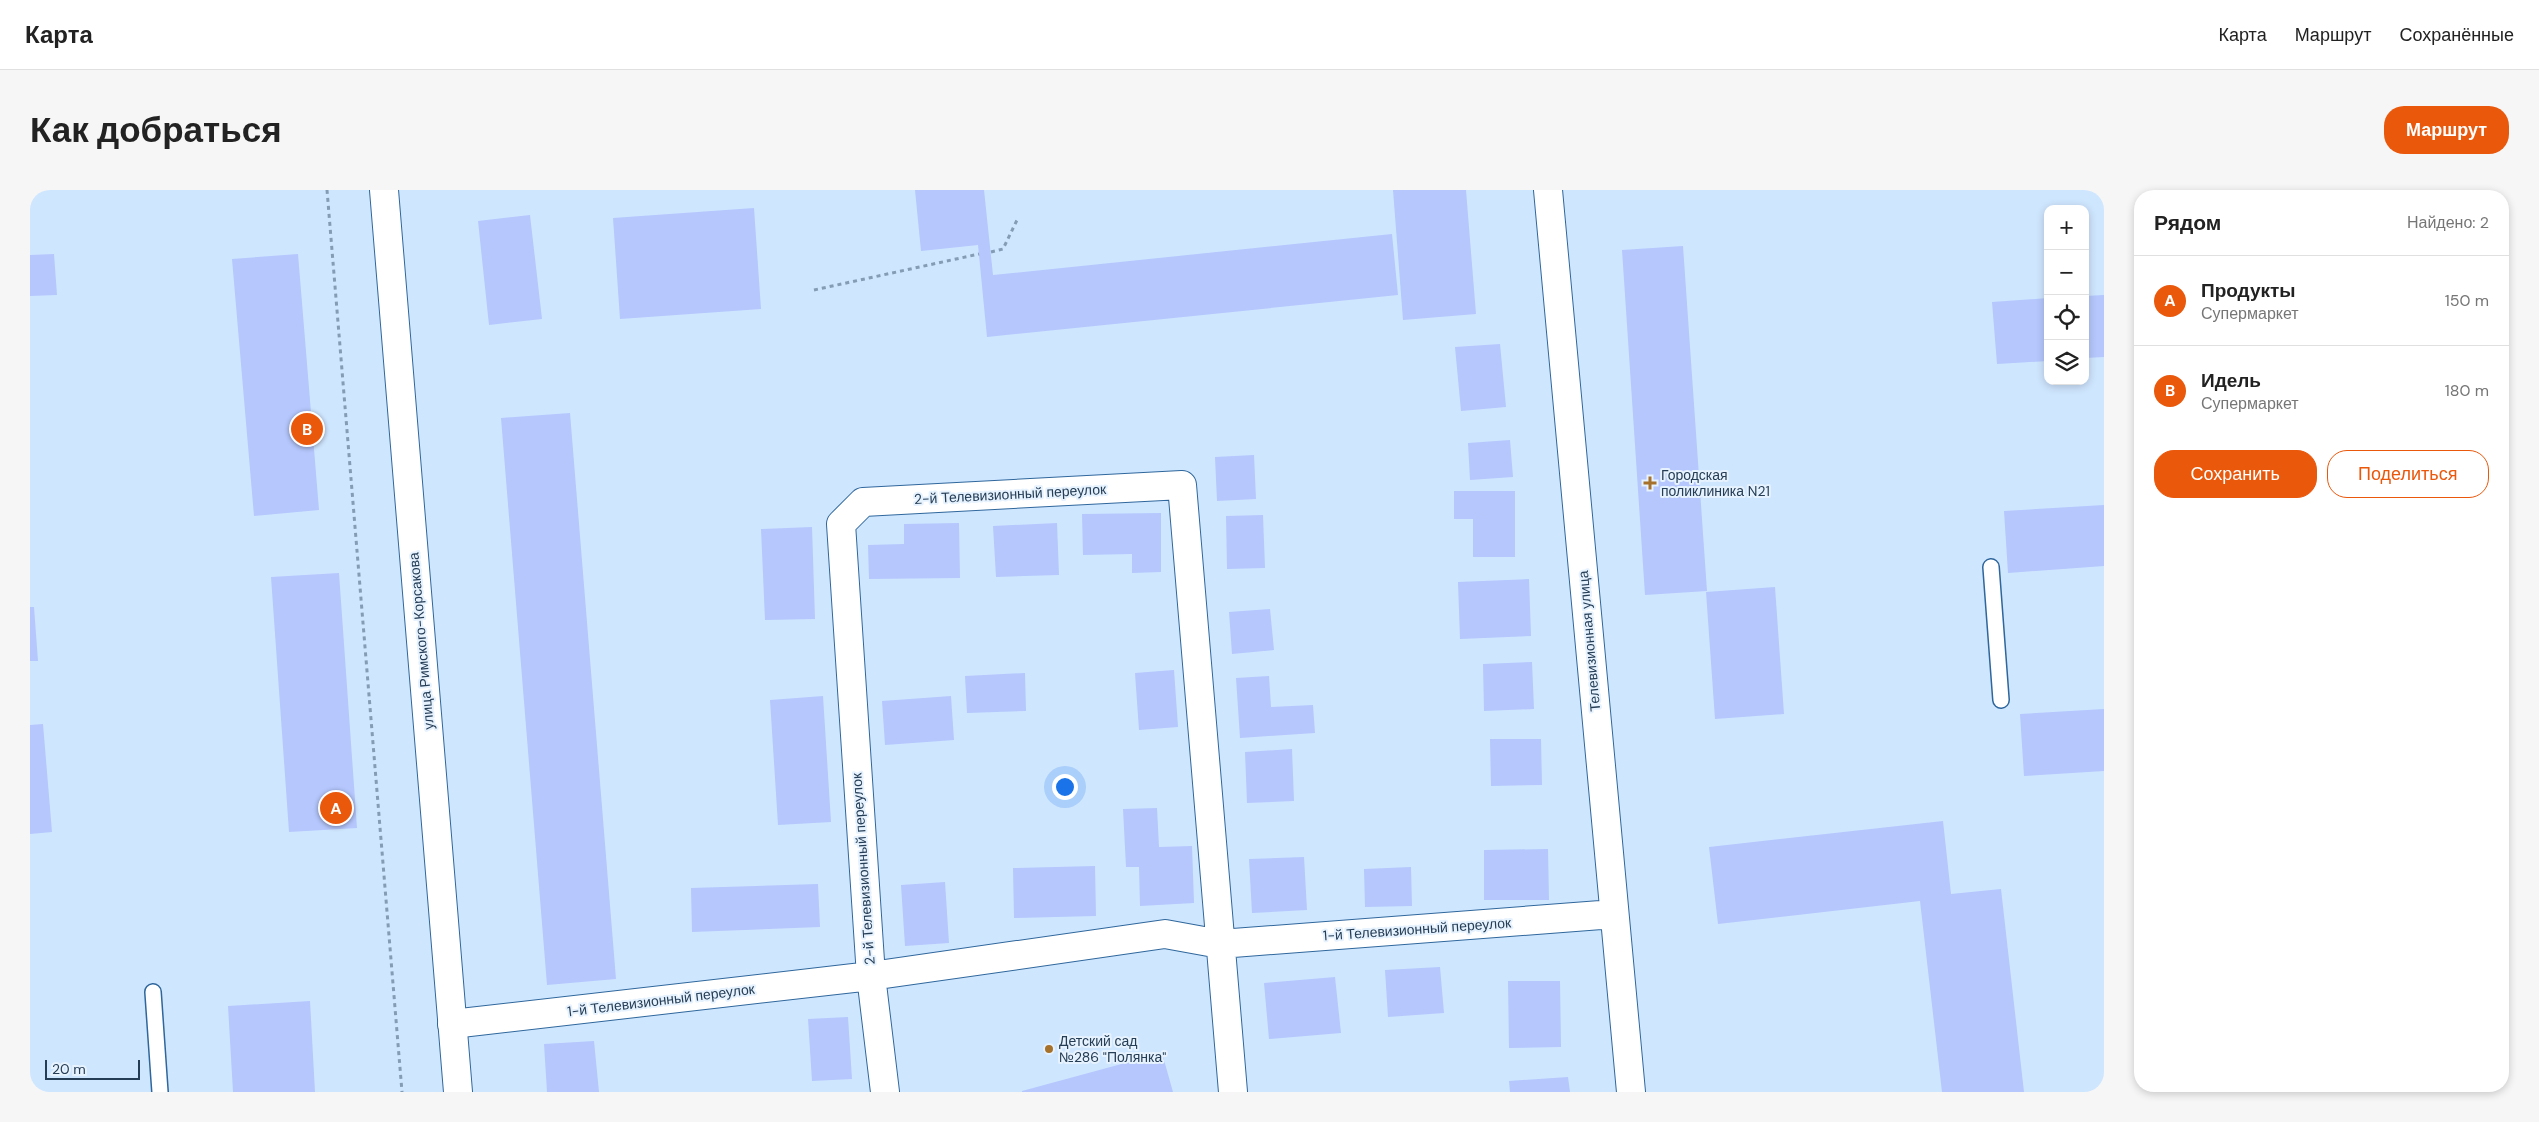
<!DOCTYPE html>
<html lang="ru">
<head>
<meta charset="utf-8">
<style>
	:root { --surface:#fff; --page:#f6f6f6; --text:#222; --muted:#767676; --line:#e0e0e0; --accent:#ea580c }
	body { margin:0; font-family:"DM Sans",sans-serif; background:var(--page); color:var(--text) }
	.controls { position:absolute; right:15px; top:15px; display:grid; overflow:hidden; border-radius:10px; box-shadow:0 2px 8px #0003 }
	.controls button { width:45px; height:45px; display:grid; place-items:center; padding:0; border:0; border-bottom:1px solid var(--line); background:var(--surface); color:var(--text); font:25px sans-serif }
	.scale { position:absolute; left:15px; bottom:12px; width:95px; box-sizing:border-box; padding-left:5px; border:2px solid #253d55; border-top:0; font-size:14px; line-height:18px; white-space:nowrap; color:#253d55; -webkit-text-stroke:4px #e6f2fe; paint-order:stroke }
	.you { position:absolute; left:1034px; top:596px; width:18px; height:18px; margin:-12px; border:4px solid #fff; border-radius:50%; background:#1a73e8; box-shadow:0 0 0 8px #1a73e833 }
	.badge { display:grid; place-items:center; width:32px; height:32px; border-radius:50%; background:var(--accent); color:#fff; font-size:16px; font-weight:700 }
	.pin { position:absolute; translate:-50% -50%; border:2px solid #fff; box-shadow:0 1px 5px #0006 }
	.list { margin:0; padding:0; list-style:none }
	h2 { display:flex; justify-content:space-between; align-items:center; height:65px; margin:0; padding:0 20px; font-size:21px }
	h2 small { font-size:16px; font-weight:400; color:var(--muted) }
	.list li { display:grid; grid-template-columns:32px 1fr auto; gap:15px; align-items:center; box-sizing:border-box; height:90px; padding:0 20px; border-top:1px solid var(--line) }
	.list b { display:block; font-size:19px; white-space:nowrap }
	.list p { margin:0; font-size:16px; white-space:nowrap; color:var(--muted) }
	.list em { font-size:16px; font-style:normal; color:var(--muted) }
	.actions { display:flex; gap:10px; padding:15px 20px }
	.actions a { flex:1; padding:11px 0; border:1px solid var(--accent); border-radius:20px; text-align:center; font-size:18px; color:var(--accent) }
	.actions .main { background:var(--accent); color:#fff }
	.icon { flex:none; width:28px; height:28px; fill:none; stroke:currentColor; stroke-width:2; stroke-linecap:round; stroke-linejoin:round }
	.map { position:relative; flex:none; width:2074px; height:902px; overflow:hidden; border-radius:20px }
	header { display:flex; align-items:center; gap:30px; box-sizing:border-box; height:70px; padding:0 25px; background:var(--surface); border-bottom:1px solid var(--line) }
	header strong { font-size:24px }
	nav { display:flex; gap:28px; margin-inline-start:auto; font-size:18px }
	.intro { display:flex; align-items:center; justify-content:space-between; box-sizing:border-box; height:120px; padding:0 30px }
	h1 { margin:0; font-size:35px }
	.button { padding:12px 22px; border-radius:20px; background:var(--accent); color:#fff; font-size:18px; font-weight:700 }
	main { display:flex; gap:30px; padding:0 30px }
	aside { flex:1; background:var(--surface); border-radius:20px; box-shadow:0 2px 8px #0003 }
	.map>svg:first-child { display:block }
	.building { fill:#b5c7fd }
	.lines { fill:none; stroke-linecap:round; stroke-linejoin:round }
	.lane-casing { stroke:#2f679c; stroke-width:18 }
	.street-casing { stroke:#2f679c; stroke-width:30 }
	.secondary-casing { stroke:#2f679c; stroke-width:30 }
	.path { stroke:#859cb5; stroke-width:3; stroke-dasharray:4 4; stroke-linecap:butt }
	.lane { stroke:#fff; stroke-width:15 }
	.street { stroke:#fff; stroke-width:28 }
	.secondary { stroke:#fff; stroke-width:28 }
	.poi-dot { fill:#a6712b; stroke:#e6f2fe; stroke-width:2 }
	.labels { text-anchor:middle; stroke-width:4; stroke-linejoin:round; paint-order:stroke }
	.poi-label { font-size:14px; fill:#253d55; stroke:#e6f2fe; text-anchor:start }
	.street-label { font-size:14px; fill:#253d55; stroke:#e6f2fe }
</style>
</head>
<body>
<header>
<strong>Карта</strong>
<nav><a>Карта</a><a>Маршрут</a><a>Сохранённые</a></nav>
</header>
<div class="intro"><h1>Как добраться</h1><a class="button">Маршрут</a></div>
<main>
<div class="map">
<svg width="2074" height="902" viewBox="0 0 2074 902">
	<rect width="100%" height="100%" fill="#cfe6ff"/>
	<path class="building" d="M885,0H954L963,85L1362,44L1368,105L957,147L948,55L891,61Z
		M1363,0H1436L1446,124L1373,130Z
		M724,18L731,119L590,129L583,28Z
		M500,25L512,129L459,135L448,31Z
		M1653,56L1677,401L1615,405L1592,60Z
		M24,64L27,105L0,106V65Z
		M268,64L289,320L224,326L202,69Z
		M2074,105V167L2055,168V106Z
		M2018,108V171L1967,174L1962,112Z
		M1470,154L1476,217L1431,221L1425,157Z
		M540,223L586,789L517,795L471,228Z
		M1480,250L1483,287L1440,290L1438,253Z
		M1224,265L1226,309L1187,311L1185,267Z
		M1424,301H1485V367H1443V329H1424Z
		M2074,315V376L1978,383L1974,321Z
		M1131,323V382L1102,383V364L1053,365L1052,324Z
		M1233,325L1235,378L1197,379L1196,326Z
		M929,333L930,388L839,389L838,355L874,354V334Z
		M1027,333L1029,385L966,387L963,336Z
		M782,337L785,429L735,430L731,339Z
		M309,383L327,638L259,642L241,387Z
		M1499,389L1501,446L1430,449L1428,392Z
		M1745,397L1754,524L1685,529L1676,402Z
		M0,417H4L8,471H0Z
		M1240,419L1244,460L1202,464L1199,422Z
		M1502,472L1504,519L1454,521L1453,474Z
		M1144,480L1148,537L1109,540L1105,483Z
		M995,483L996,521L937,523L935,486Z
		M1239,486L1241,517L1283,515L1285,543L1210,548L1206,488Z
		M793,506L801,632L748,635L740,510Z
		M921,506L924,550L855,555L852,511Z
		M2074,519V581L1994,586L1990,524Z
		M13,534L22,642L0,644V535Z
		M1460,549H1511L1512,595L1461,596Z
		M1262,559L1264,611L1217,613L1215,562Z
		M1127,618L1129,657L1162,656L1164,713L1110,716L1109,677H1096L1093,619Z
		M1913,631L1921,704L1971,699L1994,902H1912L1890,711L1688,734L1679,657Z
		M1518,659L1519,710H1454V660Z
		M1274,667L1277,720L1222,723L1219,669Z
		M1065,676L1066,726L984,728L983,678Z
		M1381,677L1382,716L1335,717L1334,679Z
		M915,692L919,753L875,756L871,695Z
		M788,694L790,737L662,742L661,698Z
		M1410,777L1414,823L1358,827L1355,780Z
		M1305,787L1311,843L1239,849L1234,793Z
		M1478,791H1530L1531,857L1479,858Z
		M280,811L285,902H203L198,816Z
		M818,827L822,889L782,891L778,829Z
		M564,851L569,902H517L514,854Z
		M1132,863L1143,902H992V901Z
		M1538,887L1540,902H1480L1479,891Z"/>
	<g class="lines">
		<g class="lane-casing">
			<path id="lane" d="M1961,377L1971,510
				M123,802L130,902"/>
		</g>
		<g class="street-casing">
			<path id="street" d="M1518,0L1601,902
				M422,834L841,786L1135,744L1190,754L1584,724
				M855,902L841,786L811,334L833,312L1152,295L1203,902"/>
		</g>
		<g class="secondary-casing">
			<path id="secondary" d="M354,0L428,902"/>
		</g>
		<path class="path" d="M297,0L372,902
			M961,62L973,59L988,28
			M784,100L949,64"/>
		<use href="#lane" class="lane"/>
		<use href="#street" class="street"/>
		<use href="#secondary" class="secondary"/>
	</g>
	<g class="poi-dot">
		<path d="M1617.5 285.5h5v5h5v5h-5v5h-5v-5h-5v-5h5z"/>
		<circle cx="1019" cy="859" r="5"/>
	</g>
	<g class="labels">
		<g class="poi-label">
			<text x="1631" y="290">Городская<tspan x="1631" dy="16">поликлиника N21</tspan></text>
			<text x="1029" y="856">Детский сад<tspan x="1029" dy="16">№286 "Полянка"</tspan></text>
		</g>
		<g class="street-label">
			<text transform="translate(980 304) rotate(-3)" y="5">2-й Телевизионный переулок</text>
			<text transform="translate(391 451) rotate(-95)" y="5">улица Римского-Корсакова</text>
			<text transform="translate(1559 451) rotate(-95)" y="5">Телевизионная улица</text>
			<text transform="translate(833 679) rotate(-94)" y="5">2-й Телевизионный переулок</text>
			<text transform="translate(1387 739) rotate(-4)" y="5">1-й Телевизионный переулок</text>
			<text transform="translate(631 810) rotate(-7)" y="5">1-й Телевизионный переулок</text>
		</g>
	</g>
</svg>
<div class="controls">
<button>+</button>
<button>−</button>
<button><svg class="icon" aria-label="locate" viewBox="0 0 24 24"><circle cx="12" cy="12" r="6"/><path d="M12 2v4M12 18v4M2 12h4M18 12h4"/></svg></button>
<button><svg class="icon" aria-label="layers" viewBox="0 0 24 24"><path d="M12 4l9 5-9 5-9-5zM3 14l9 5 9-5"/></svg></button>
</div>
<div class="scale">20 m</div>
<div class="you"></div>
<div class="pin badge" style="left:306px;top:618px">A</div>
<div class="pin badge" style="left:277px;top:239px">B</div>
</div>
<aside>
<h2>Рядом<small>Найдено: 2</small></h2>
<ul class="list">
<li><span class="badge">A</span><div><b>Продукты</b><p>Супермаркет</p></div><em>150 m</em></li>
<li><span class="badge">B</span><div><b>Идель</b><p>Супермаркет</p></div><em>180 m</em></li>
</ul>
<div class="actions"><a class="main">Сохранить</a><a>Поделиться</a></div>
</aside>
</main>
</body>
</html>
